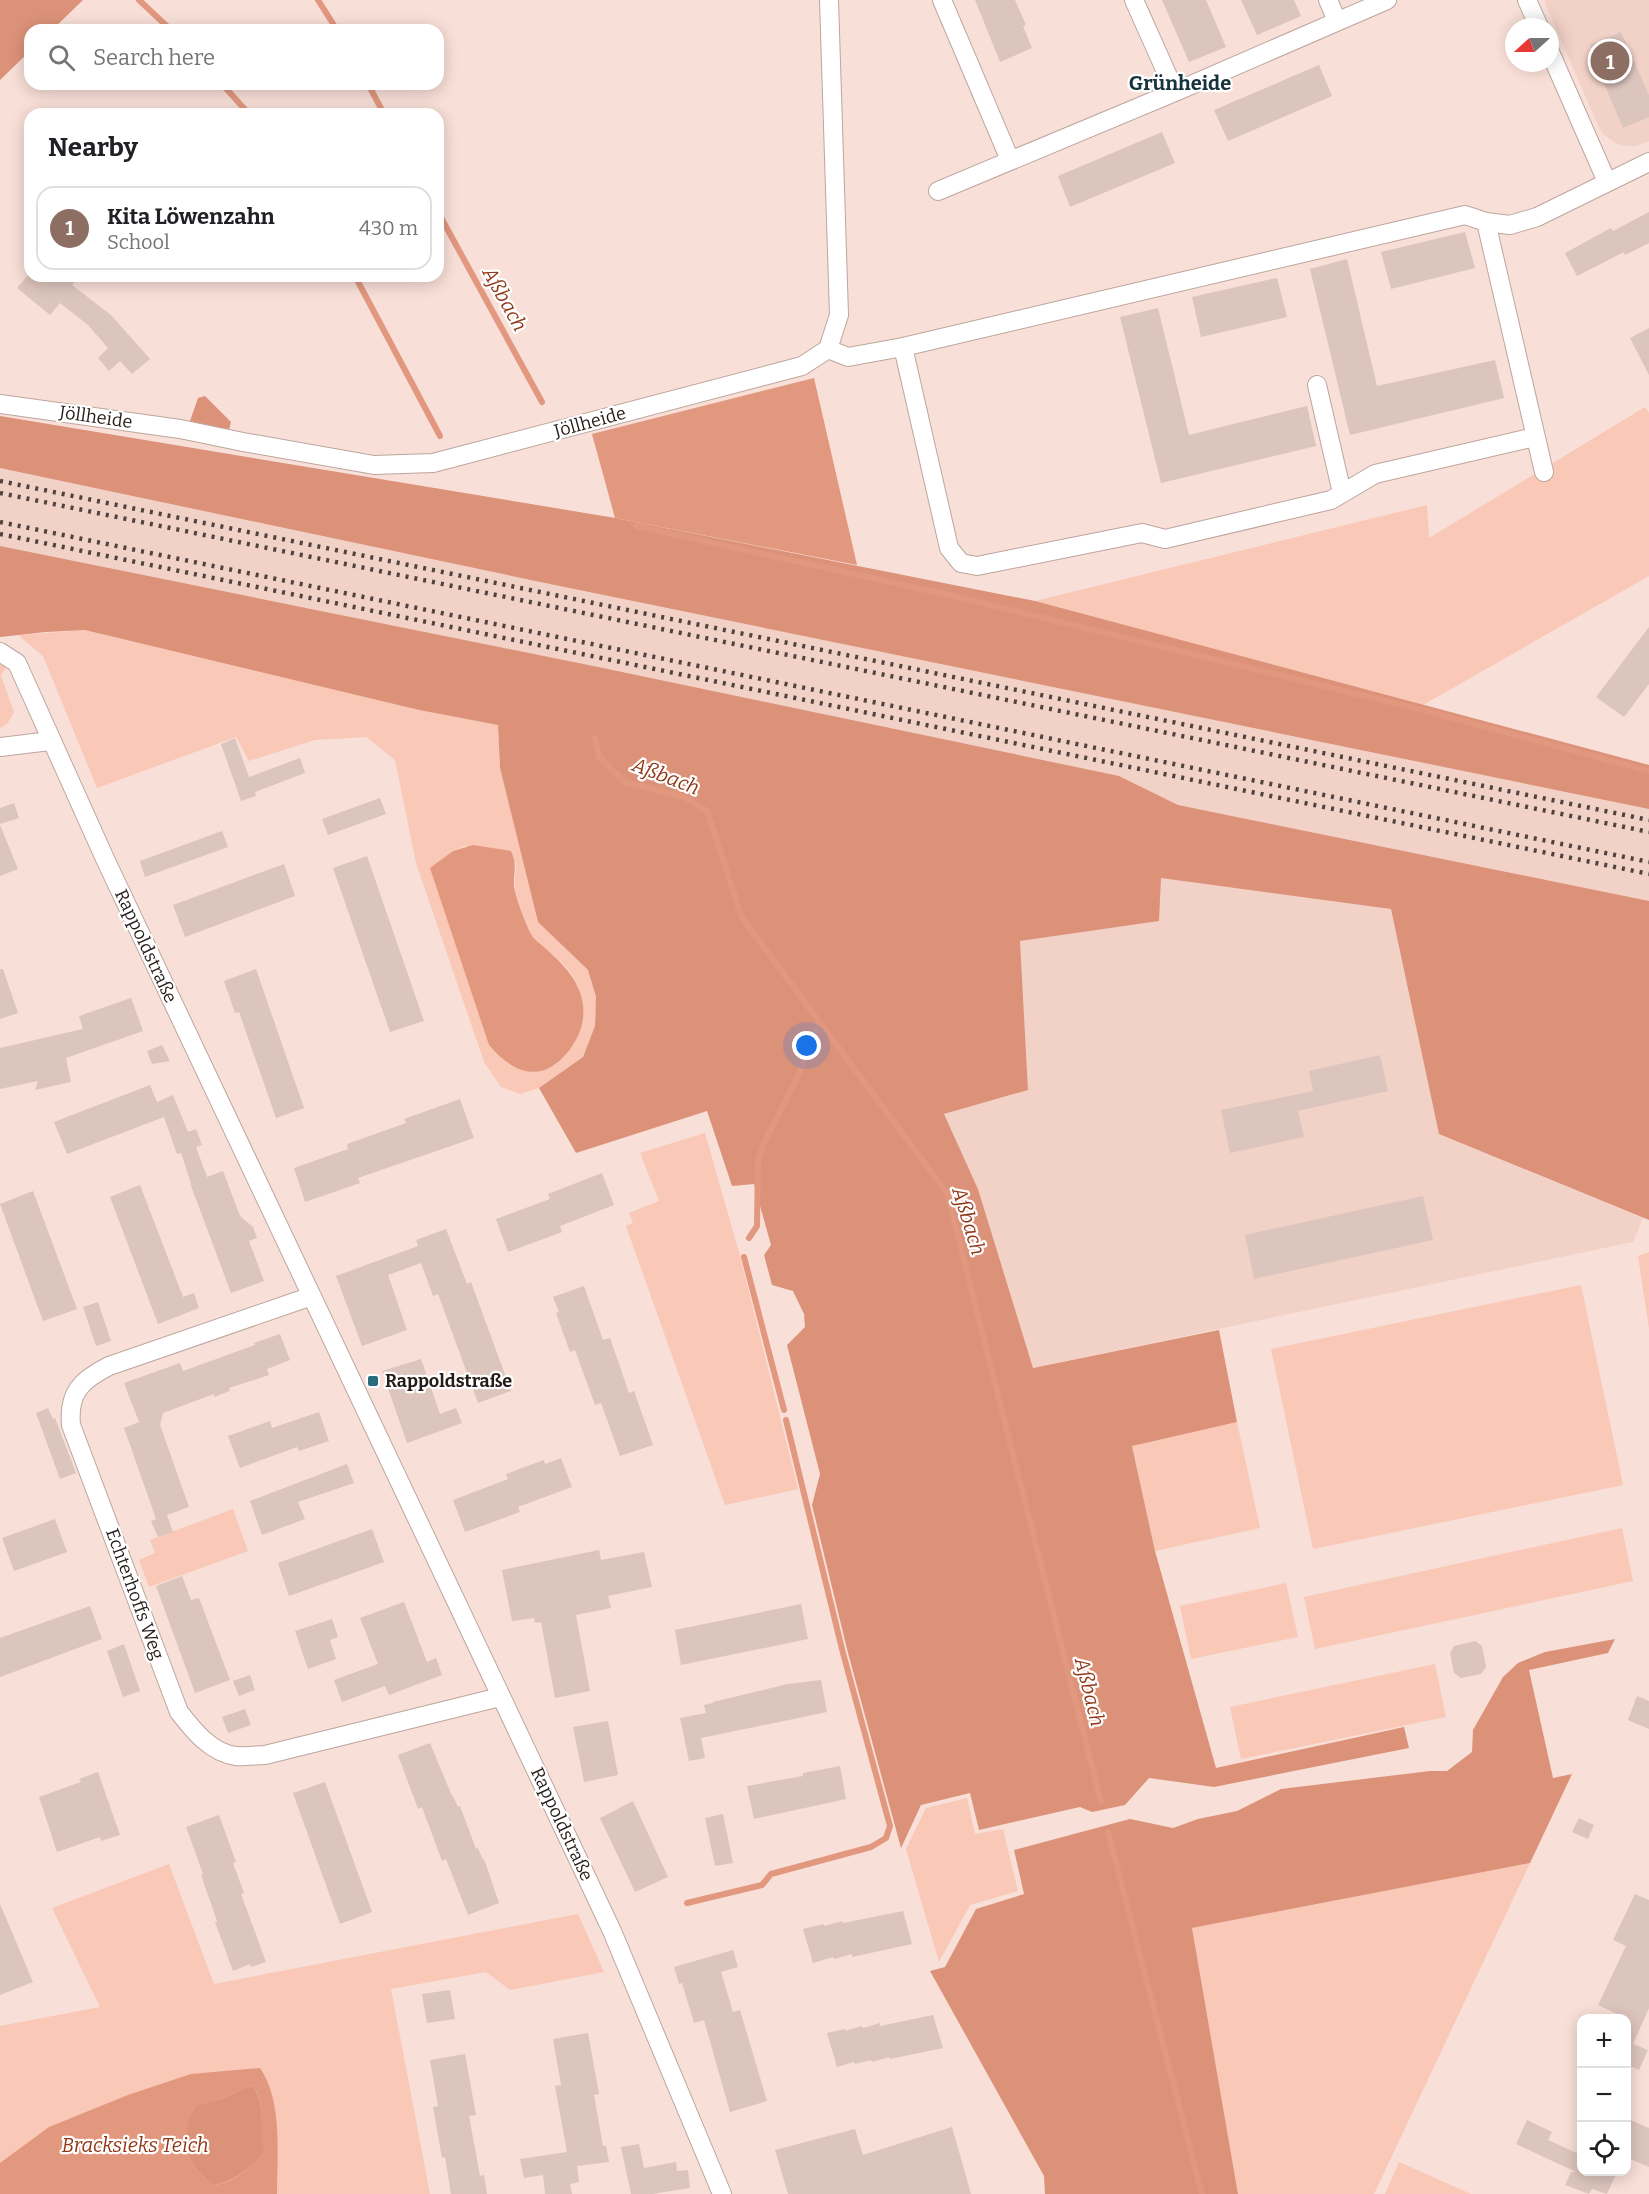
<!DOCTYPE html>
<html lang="en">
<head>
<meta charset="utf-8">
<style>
	:root { --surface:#fff; --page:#f2f2f2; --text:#202124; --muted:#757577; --line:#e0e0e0; --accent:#2563eb }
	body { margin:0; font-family:Bitter,serif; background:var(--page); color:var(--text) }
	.controls { position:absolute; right:18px; bottom:18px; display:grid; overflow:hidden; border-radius:12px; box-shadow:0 3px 15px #0003 }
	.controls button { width:54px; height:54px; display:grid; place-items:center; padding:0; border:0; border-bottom:2px solid var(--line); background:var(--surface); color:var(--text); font:30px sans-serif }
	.compass { position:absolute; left:1505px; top:18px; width:54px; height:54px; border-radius:50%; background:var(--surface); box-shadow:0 3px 15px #0003; rotate:249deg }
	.you { position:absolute; left:807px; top:1046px; width:21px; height:21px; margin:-15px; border:4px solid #fff; border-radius:50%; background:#1a73e8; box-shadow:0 0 0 9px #1a73e833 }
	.badge { display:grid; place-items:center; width:39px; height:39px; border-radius:50%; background:var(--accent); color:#fff; font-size:20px; font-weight:700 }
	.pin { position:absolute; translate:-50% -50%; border:3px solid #fff; box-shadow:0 2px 6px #0006 }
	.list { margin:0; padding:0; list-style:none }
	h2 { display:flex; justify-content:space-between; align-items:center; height:78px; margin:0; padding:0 24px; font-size:26px }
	h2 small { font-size:20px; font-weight:400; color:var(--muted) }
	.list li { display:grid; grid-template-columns:39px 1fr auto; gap:18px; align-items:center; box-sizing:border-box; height:84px; margin:0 12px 12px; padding:0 12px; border:2px solid var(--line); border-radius:18px }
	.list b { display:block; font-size:22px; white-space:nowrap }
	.list p { margin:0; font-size:20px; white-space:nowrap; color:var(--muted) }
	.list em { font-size:20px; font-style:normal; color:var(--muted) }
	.icon { flex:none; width:33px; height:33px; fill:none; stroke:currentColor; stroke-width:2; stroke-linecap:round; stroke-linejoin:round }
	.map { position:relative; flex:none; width:1649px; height:2194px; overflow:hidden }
	.search { position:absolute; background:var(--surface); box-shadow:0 3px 15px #0003; left:24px; top:24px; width:420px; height:66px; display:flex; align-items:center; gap:15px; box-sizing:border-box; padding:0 21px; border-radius:18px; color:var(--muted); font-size:22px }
	.panel { position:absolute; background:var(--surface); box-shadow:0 3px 15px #0003; left:24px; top:108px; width:420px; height:174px; border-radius:18px }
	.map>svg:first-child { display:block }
	.built { fill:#f2d2c7 }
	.green { fill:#f9c8b7; fill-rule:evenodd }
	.forest { fill:#dc9279 }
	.water { fill:#e2977f; fill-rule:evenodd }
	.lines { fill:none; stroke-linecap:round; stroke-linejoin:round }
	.stream { stroke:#e2977f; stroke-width:6 }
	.building { fill:#dcc5bd }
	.street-casing { stroke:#bda69e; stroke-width:20 }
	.street { stroke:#fff; stroke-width:18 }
	.rail { stroke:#4e433f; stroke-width:4.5; stroke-dasharray:3 6; stroke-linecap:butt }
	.poi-dot { fill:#296c7e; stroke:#fff; stroke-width:2 }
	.labels { text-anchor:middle; stroke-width:4.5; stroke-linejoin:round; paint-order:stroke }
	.street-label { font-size:18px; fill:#251d1a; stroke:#fff }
	.poi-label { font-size:18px; font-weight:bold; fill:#251d1a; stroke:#fff; text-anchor:start }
	.neighbourhood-label { font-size:20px; font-weight:bold; fill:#14333c; stroke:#fff }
	.water-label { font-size:20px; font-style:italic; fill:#903818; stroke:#fff }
</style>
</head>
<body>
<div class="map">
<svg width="1649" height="2194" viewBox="0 0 1649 2194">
	<rect width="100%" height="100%" fill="#f8dfd7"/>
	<path class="built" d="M1548,0H1649V141L1636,146H1627L1617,144L1603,134L1596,121L1544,1Z
		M0,416L615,518L1035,601L1649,765V976L1439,1134L1643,1218L1633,1242L1032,1368L978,1189L944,1114L1028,1090L1020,941L1156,921L498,725L85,630L45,632L0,637Z"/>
	<path class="green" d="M1645,407L1649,413V576L1423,705L1035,601L1427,505L1429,538Z
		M85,630L419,710L498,725L500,768L538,922L588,970L596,997L595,1026L583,1057L539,1088L520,1094L501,1087L484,1062L416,863L395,760L366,737L315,740L249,761L236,737L97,788L43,656L18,635ZM465,846L516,863C516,870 514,879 515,886C516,897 525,924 531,934C537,945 552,954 561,962C584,984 591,1019 572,1046C557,1068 552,1069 526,1069C511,1069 499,1057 489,1045L438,862L453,851Z
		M0,664L6,667L1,676L14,712L7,724L0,728Z
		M705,1133L740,1256L798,1489L725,1505L626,1226L633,1223L629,1213L659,1201L640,1153Z
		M1649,1252V1329L1638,1256Z
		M1581,1285L1623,1485L1313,1549L1271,1349Z
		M1237,1422L1260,1528L1155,1551L1132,1445Z
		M233,1509L248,1551L149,1587L139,1560L155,1553L150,1540Z
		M1622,1528L1633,1581L1315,1649L1304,1597Z
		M1286,1583L1298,1637L1191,1659L1180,1606Z
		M1435,1664L1446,1717L1241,1759L1230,1707Z
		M967,1798L975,1834L1003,1829L1018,1891L970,1905L939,1962L906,1849L926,1808Z
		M1530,1863L1374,2194H1238L1192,1928Z
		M169,1864L214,1984L578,1914L604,1972L510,1990L486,1972L391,1989L430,2194H0V2026L100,2007L52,1908Z
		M1399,2162L1471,2194H1385Z"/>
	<path class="forest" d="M0,0H83L52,30H30V51L0,80Z
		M205,396L231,422L229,430L190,421L198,398Z
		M0,416L615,518L1035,601L1649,765V809L550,584L0,468Z
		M0,546L603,668L1119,776L1178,805L1649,901V1220L1439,1134L1391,909L1161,878L1159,921L1020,941L1028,1090L944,1114L978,1189L1033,1368L1219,1330L1237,1422L1132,1446L1155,1551L1216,1768L1404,1727L1409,1748L1214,1787L1149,1778L1125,1805L1092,1812L1080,1807L979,1830L970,1793L921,1805L901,1848L848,1653L812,1505L820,1474L787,1345L805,1327L804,1314L793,1291L772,1285L764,1255L771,1245L754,1184L732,1186L707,1111L576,1153L539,1088L583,1057L595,1026L596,997L588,970L538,922L500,768L498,725L419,710L85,630L45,632L0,637Z
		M1615,1639L1608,1653L1529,1670L1553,1778L1572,1774L1530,1863L1192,1928L1238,2194H1045L1044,2176L930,1971L945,1967L976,1909L1024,1894L1014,1850L1130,1819L1173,1828L1198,1819L1237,1811L1281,1789L1430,1771H1447L1472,1752L1473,1730L1503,1677L1518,1663L1545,1652Z
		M252,2085C267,2103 259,2129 265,2151C251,2167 235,2182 213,2185C207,2179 197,2172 193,2165C181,2144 185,2126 195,2106L223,2098Z"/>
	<path class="water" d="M814,378L857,565L615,518L592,434Z
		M473,845L511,851C518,867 513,871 514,886C516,898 525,923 531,934C534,940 542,945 547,950C564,965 580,981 583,1005C585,1023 579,1038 568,1052C542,1084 513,1074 489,1045L430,868L453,851Z
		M260,2068C283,2102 277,2154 277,2194H0V2163L49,2127L128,2095L191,2074ZM252,2085C267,2102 259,2130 264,2151C251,2167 235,2183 213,2185C207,2179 197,2172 193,2165C181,2145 186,2125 196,2106L223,2098Z"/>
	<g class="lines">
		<path class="stream" d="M139,0L171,30
			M318,0L337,30
			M222,84L249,114
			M368,84L384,114
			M438,212L542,402
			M355,276L440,436
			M636,526L949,595L1423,710L1649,771
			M595,738L599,757L625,782L684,797L707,811L742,918L947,1193L1101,1802
			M749,1238L757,1226L758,1161L764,1143L798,1076L819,1023
			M744,1257L784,1410
			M1108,1832L1202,2194
			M687,1903L762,1885L771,1874L871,1847L886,1838L890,1826L843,1653L786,1420"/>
	</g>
	<path class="building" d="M975,0H1015L1026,25L1023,26L1032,48L1000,62Z
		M1162,0H1206L1226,47L1189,62Z
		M1241,0H1294L1301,16L1257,35Z
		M1621,32L1649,95V117L1623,128L1596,65L1598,64L1590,45Z
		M1319,65L1332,96L1228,141L1214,110Z
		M1162,132L1175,163L1070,207L1058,176Z
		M1649,212V243L1625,255L1624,252L1577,276L1565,253L1611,228L1613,231Z
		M1465,232L1475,268L1391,289L1381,252Z
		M1347,259L1377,386L1495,360L1504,398L1350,435L1310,269Z
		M27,276H80L72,285L111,315L150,359L132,374L120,361L109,371L98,358L108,348L88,325L60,303L50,315L17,288Z
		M1277,278L1287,317L1201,337L1192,297Z
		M1158,308L1189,435L1307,406L1316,446L1161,483L1120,317Z
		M1649,328V375L1630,338Z
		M1649,627V684L1624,717L1596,697Z
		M235,738L249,777L300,758L305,773L255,792L256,796L241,801L221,744Z
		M380,798L386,814L328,835L322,819Z
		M14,803L19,818L0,824V808Z
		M0,825L18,869L0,876Z
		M222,831L228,847L145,877L140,861Z
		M367,856L424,1021L390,1032L333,868Z
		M284,864L295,896L185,937L173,905Z
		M0,969H3L18,1013L0,1019Z
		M256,969L304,1108L276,1118L239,1012L235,1013L224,981Z
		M131,998L143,1031L66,1058L71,1082L35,1090L38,1081L0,1089V1048L83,1029L79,1016Z
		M162,1045L170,1061L152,1064L147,1051Z
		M1380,1055L1388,1091L1298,1111L1304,1137L1230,1153L1221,1110L1313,1091L1309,1071Z
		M150,1085L157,1102L173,1095L188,1132L196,1129L202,1145L196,1147L207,1177L223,1171L240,1216L253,1227L257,1238L249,1241L264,1281L231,1293L190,1183H191L181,1153L177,1154L164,1117L67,1154L54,1122Z
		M460,1099L474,1138L358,1178L360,1183L305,1202L294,1168L348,1149L347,1144L406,1123L404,1119Z
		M602,1173L614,1205L560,1226L562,1232L508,1252L496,1219L550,1199L548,1194Z
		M140,1185L183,1297L194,1293L199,1308L158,1324L110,1197Z
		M33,1191L77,1309L43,1321L0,1204Z
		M1423,1196L1433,1240L1254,1279L1245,1235Z
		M446,1229L467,1284L471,1282L511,1391L478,1403L438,1294L433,1296L421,1263L388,1275L407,1330L362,1346L336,1276L418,1246L416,1240Z
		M584,1286L603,1340L610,1338L629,1393L634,1391L653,1445L620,1456L601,1403L595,1405L575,1350L570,1352L556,1313L559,1312L553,1297Z
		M98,1302L111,1341L96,1346L83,1307Z
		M280,1334L290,1360L267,1369L269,1375L229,1388L230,1391L214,1397V1394L163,1413L160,1425L189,1507L156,1519L124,1428L139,1422L124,1383L180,1363L183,1371L255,1345L254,1343Z
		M421,1359L440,1414L456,1408L462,1423L407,1443L382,1371Z
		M48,1408L53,1419L55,1418L76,1473L60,1479L36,1413Z
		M319,1412L329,1441L299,1451L297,1447L240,1468L228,1436L270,1421L272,1428Z
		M561,1458L572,1487L518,1507L520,1512L465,1532L453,1500L508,1479L506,1474L544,1460L545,1464Z
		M347,1464L354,1483L298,1502L305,1519L262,1535L250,1501Z
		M167,1515L173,1532L158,1537L151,1521Z
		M55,1519L67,1552L14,1571L2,1538Z
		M372,1529L384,1562L289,1596L278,1563Z
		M599,1550L601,1560L644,1552L652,1587L608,1596L611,1608L576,1615L590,1691L555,1698L541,1622L535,1623L534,1618L512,1621L502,1570Z
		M182,1576L191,1600L199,1598L230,1680L195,1693L156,1586Z
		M404,1602L427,1662L436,1658L442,1675L389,1695L385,1686L342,1702L334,1680L378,1664L360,1618Z
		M801,1604L808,1639L681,1665L675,1630Z
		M90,1606L102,1639L0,1677V1638Z
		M332,1619L338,1637L330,1640L336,1659L308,1669L295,1631Z
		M1475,1641L1482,1646L1486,1667L1481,1674L1461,1678L1454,1673L1450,1653L1454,1646Z
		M124,1644L140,1691L123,1697L107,1651Z
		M250,1675L255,1690L239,1696L233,1681Z
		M821,1680L827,1712L701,1738L705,1758L689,1761L680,1718L706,1713L704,1705L713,1703V1702L788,1684Z
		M1637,1696L1649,1701V1729L1628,1720Z
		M245,1709L251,1725L228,1733L222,1717Z
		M608,1721L618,1775L584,1782L573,1727Z
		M430,1743L452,1796H453L458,1807L460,1806L476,1849L478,1848L483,1860L484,1859L499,1903L468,1915L446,1859L442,1861L422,1807L418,1809L398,1755Z
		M840,1766L846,1799L754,1819L747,1786L803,1776V1773Z
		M98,1772L120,1835L101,1841L100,1837L57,1852L39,1797L81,1782L79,1779Z
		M325,1782L372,1912L340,1924L293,1793Z
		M633,1801L668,1877L635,1892L600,1818Z
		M723,1814L733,1863L715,1866L705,1818Z
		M219,1815L236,1862L233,1863L244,1893L241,1894L266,1962L251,1967L250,1964L233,1971L215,1922L217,1921L201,1875L203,1874L186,1827Z
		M1579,1818L1594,1825L1588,1839L1572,1832Z
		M1635,1894L1649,1900V2008L1633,2044L1648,2050L1639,2070L1626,2064V2018L1598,2005L1626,1946L1613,1940Z
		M0,1904L33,1982L0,1995Z
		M903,1911L912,1944L852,1957V1954L834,1959L833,1957L813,1963L803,1929L824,1924V1926L843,1921V1923Z
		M733,1950L738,1967L721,1972L733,2012L740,2010L767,2101L730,2112L704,2020L694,2023L682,1983L679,1984L674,1967Z
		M450,1990L455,2019L427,2023L422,1994Z
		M933,2015L943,2048L890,2059L889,2057L872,2062L871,2060L855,2064L854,2062L837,2067L827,2033L845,2029V2031L862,2026L863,2028L880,2023V2026Z
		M588,2033L599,2094L594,2095L603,2146H606L609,2162L577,2166L579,2182L570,2184L572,2194H545L543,2175L524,2178L520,2159L567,2152L555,2086L561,2085L553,2039Z
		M465,2054L476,2115L469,2116L480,2176L484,2175L487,2194H451L445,2157L442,2158L433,2107L438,2106L430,2060Z
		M1626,2118L1649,2128V2167L1626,2157Z
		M1527,2120L1552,2132L1548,2140L1581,2155V2172H1617L1607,2194L1592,2189L1589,2194L1565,2185L1571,2172H1576L1516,2144Z
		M952,2127L971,2194H788L775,2150L855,2129L863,2155Z
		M639,2144L644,2168L676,2162L677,2171L688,2170L690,2188L652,2194H631L621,2147Z"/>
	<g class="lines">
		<g class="street-casing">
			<path id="street" d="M942,0L1010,160
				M1134,0L1175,92
				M1328,0L1337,21
				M1527,0L1539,27
				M1550,52L1607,182
				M938,191L1175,92L1387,0
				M1486,222L1544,472
				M903,347L949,548L961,563L977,566L1142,533L1165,539L1331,500L1375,474L1535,437
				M828,349L848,357L903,347L1465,215L1486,222L1510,225L1537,217L1649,162
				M1317,385L1342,493
				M0,404L180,429L243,442L374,465L433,463L802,366L828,349L839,315L829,0
				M0,652L17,663L106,861L612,1931L722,2194
				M0,747L50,741
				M312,1296L109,1366C81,1380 68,1393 71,1425L179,1712C193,1730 211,1753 236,1756C245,1757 256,1755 265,1755L500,1697"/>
		</g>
		<use href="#street" class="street"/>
		<path class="rail" d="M0,481L1649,820
			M0,493L1649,832
			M0,522L1649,862
			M0,534L1649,874"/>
	</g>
	<rect class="poi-dot" x="367" y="1375" width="12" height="12" rx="3"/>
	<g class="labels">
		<g class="street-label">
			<text transform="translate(96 417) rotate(8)" y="6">Jöllheide</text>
			<text transform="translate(590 422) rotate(-15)" y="6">Jöllheide</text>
			<text transform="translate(146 946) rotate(65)" y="6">Rappoldstraße</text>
			<text transform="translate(135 1594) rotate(70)" y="6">Echterhoffs Weg</text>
			<text transform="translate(562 1824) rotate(65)" y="6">Rappoldstraße</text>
		</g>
		<g class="poi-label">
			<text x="385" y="1387">Rappoldstraße</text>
		</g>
		<g class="neighbourhood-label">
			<text x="1180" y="90">Grünheide</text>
		</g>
		<g class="water-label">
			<text transform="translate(505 299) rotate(61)" y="7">Aßbach</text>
			<text transform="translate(666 776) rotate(21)" y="7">Aßbach</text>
			<text transform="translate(969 1221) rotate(73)" y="7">Aßbach</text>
			<text transform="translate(1090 1692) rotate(76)" y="7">Aßbach</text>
			<text x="135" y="2152">Bracksieks Teich</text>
		</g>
	</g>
</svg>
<div class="controls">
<button>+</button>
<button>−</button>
<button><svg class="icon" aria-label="locate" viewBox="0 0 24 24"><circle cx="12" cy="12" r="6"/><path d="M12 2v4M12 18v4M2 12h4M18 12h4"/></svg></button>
</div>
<svg class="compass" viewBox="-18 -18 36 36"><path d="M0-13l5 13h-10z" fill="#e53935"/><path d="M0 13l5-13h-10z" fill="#757577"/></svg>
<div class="you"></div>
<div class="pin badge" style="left:1610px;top:61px;background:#8d6e63">1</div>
<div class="search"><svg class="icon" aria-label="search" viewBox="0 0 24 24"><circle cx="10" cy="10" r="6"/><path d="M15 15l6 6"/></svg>Search here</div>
<section class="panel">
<h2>Nearby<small></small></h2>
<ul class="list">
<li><span class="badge" style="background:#8d6e63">1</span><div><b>Kita Löwenzahn</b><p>School</p></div><em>430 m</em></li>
</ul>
</section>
</div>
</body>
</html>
